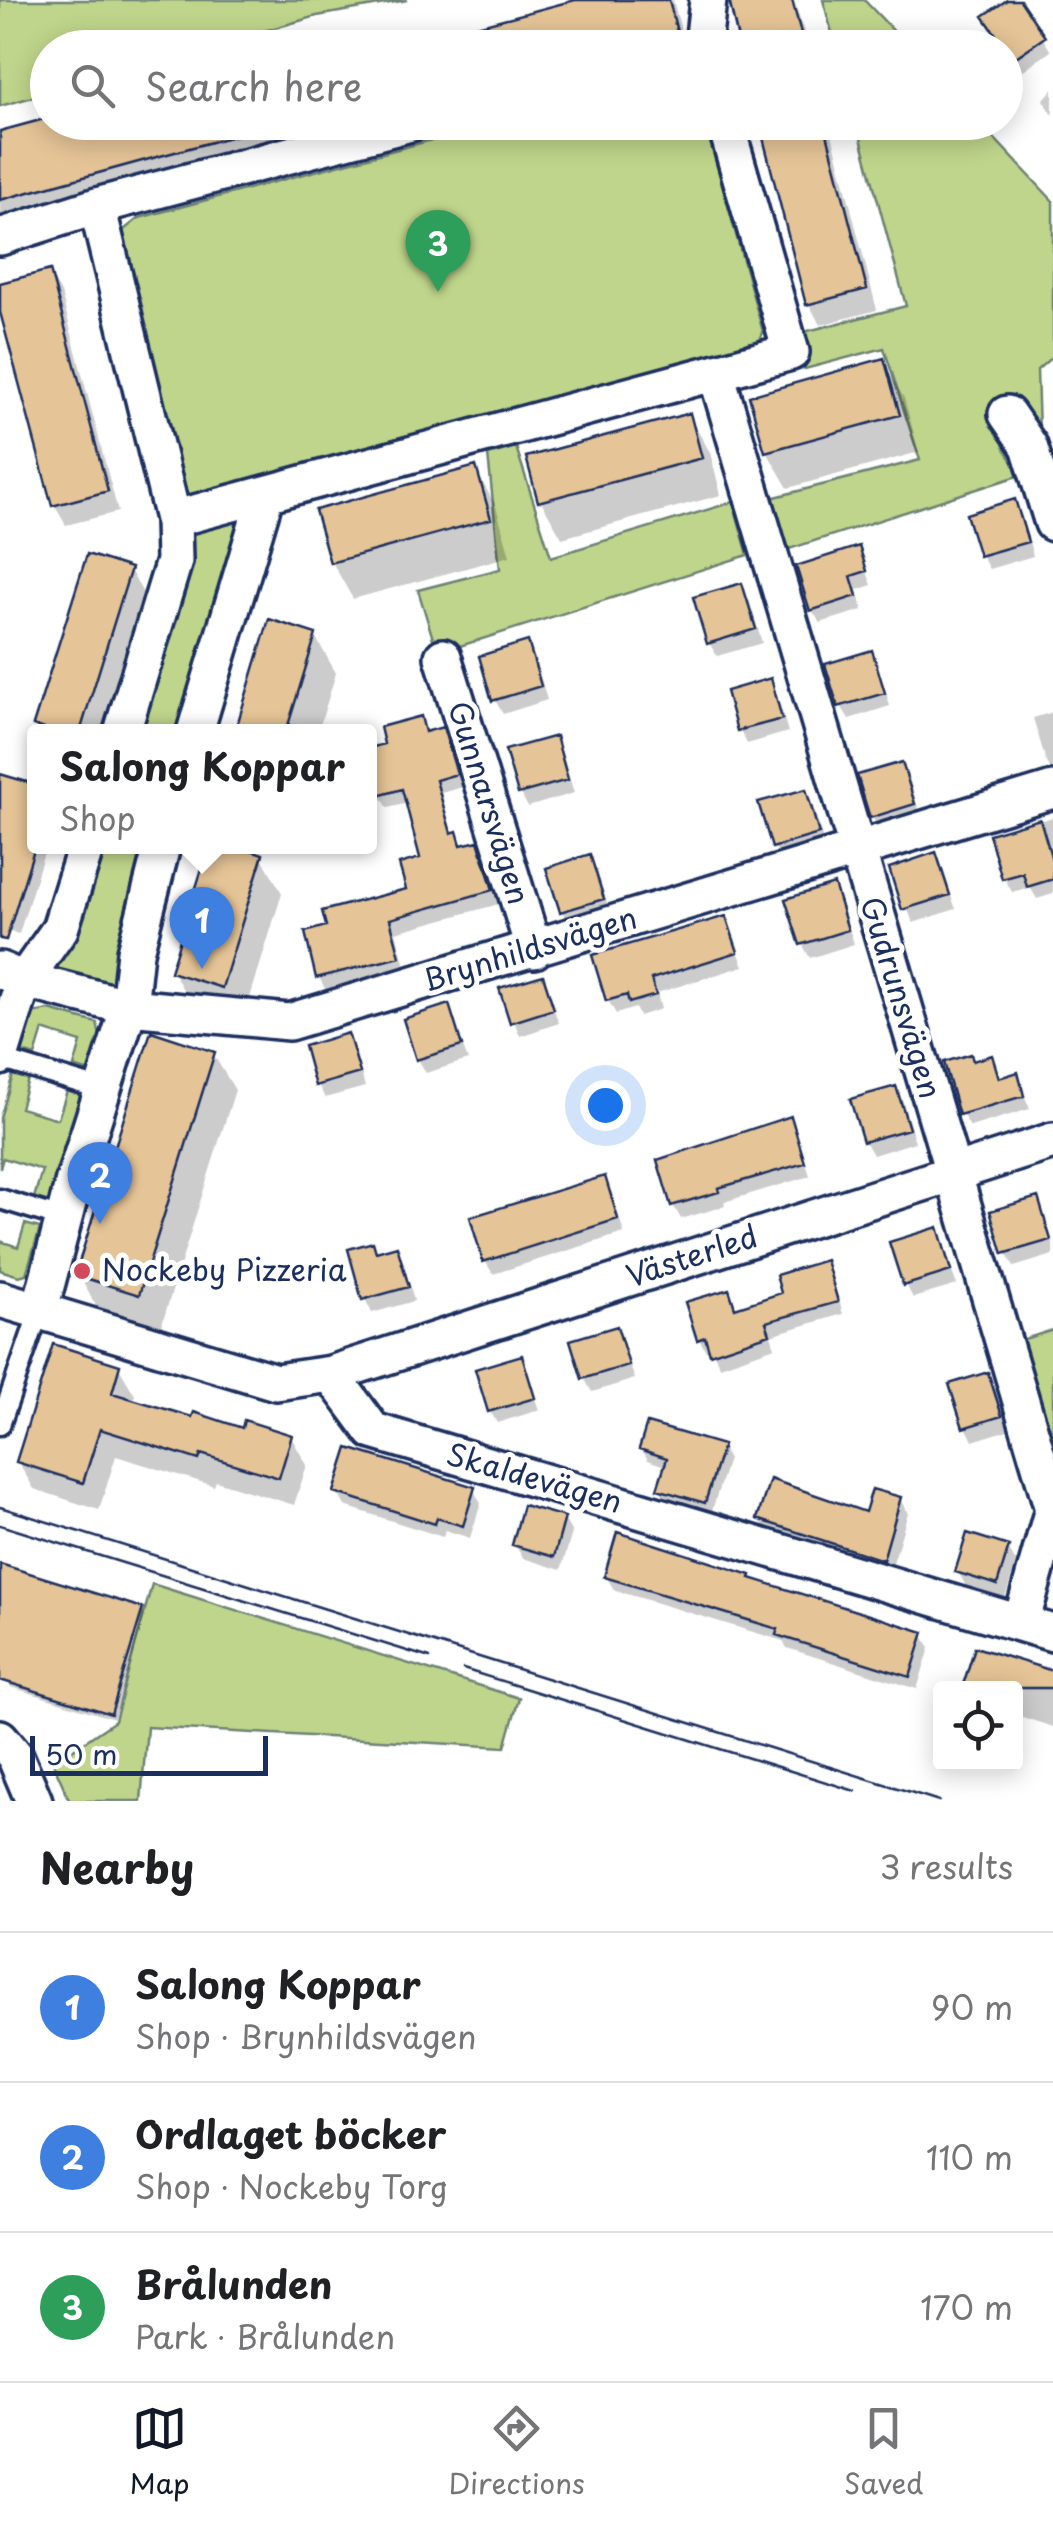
<!DOCTYPE html>
<html lang="en">
<head>
<meta charset="utf-8">
<style>
	:root { --surface:#fff; --page:#f2f2f2; --text:#202124; --muted:#757577; --line:#e0e0e0; --accent:#111827 }
	body { margin:0; font-family:"Playpen Sans",sans-serif; background:var(--page); color:var(--text) }
	.controls { position:absolute; right:30px; bottom:30px; display:grid; overflow:hidden; border-radius:10px; box-shadow:0 5px 25px #0003 }
	.controls button { width:90px; height:90px; display:grid; place-items:center; padding:0; border:0; border-bottom:2px solid var(--line); background:var(--surface); color:var(--text); font:50px sans-serif }
	.scale { position:absolute; left:30px; bottom:25px; width:238px; box-sizing:border-box; padding-left:10px; border:5px solid #1b2f5e; border-top:0; font-size:28px; line-height:35px; white-space:nowrap; color:#1b2f5e; -webkit-text-stroke:8px #fff; paint-order:stroke }
	.you { position:absolute; left:605px; top:1105px; width:35px; height:35px; margin:-25px; border:8px solid #fff; border-radius:50%; background:#1a73e8; box-shadow:0 0 0 15px #1a73e833 }
	.badge { display:grid; place-items:center; width:65px; height:65px; border-radius:50%; background:var(--accent); color:#fff; font-size:32px; font-weight:700 }
	.pin { position:absolute; translate:-50% -82px; filter:drop-shadow(0 2px 5px #0008) }
	.pin::after { content:''; position:absolute; top:52px; width:35px; height:30px; background:inherit; clip-path:polygon(0 0,100% 0,50% 100%) }
	.popup { position:absolute; left:27px; top:724px; width:350px; height:130px; box-sizing:border-box; display:grid; place-content:center; border-radius:10px; background:var(--surface); filter:drop-shadow(0 2px 8px #0005); font-size:32px; white-space:nowrap; color:var(--muted) }
	.popup b { font-size:38px; color:var(--text) }
	.popup::after { content:''; position:absolute; left:50%; top:100%; margin-left:-20px; border:20px solid transparent; border-top-color:var(--surface) }
	.list { margin:0; padding:0; list-style:none }
	h2 { display:flex; justify-content:space-between; align-items:center; height:130px; margin:0; padding:0 40px; font-size:42px }
	h2 small { font-size:32px; font-weight:400; color:var(--muted) }
	.list li { display:grid; grid-template-columns:65px 1fr auto; gap:30px; align-items:center; box-sizing:border-box; height:150px; padding:0 40px; border-top:2px solid var(--line) }
	.list b { display:block; font-size:38px; white-space:nowrap }
	.list p { margin:0; font-size:32px; white-space:nowrap; color:var(--muted) }
	.list em { font-size:32px; font-style:normal; color:var(--muted) }
	.icon { flex:none; width:55px; height:55px; fill:none; stroke:currentColor; stroke-width:2; stroke-linecap:round; stroke-linejoin:round }
	.map { position:relative; flex:none; width:1053px; height:1801px; overflow:hidden }
	.search { position:absolute; background:var(--surface); box-shadow:0 5px 25px #0003; left:30px; right:30px; top:30px; height:110px; display:flex; align-items:center; gap:25px; box-sizing:border-box; padding:0 35px; border-radius:55px; color:var(--muted); font-size:38px }
	.sheet { height:580px; background:var(--surface) }
	nav { display:flex; justify-content:space-around; align-items:center; box-sizing:border-box; height:140px; border-top:2px solid var(--line); background:var(--surface); font-size:28px; color:var(--muted) }
	nav a { display:grid; justify-items:center; gap:5px }
	nav .on { color:var(--accent) }
	.map>svg:first-child { display:block }
	.green { fill:#bfd58b; stroke:#6d8274; stroke-width:2.5 }
	.shadow { fill:#0003 }
	.building { fill:#e5c497; stroke:#1b2f5e; stroke-width:2.5 }
	.lines { fill:none; stroke-linecap:round; stroke-linejoin:round }
	.lane-casing { stroke:#1b2f5e; stroke-width:25 }
	.street-casing { stroke:#1b2f5e; stroke-width:42 }
	.lane { stroke:#fff; stroke-width:18 }
	.street { stroke:#fff; stroke-width:35 }
	.tram { stroke:#1b2f5e; stroke-width:2.5 }
	.poi-dot { fill:#d1495b; stroke:#fff; stroke-width:4 }
	.labels { text-anchor:middle; stroke-width:10; stroke-linejoin:round; paint-order:stroke }
	.street-label { font-size:30px; fill:#1b2f5e; stroke:#fff }
	.poi-label { font-size:30px; fill:#1b2f5e; stroke:#fff; text-anchor:start }
</style>
</head>
<body>
<div class="map">
<svg width="1053" height="1801" viewBox="0 0 1053 1801">
	<rect width="100%" height="100%" fill="#fff"/>
	<filter id="ink" filterUnits="userSpaceOnUse"><feTurbulence type="fractalNoise" baseFrequency=".01" numOctaves="2"/><feDisplacementMap in="SourceGraphic" scale="20" xChannelSelector="R" yChannelSelector="G"/><feConvolveMatrix kernelMatrix="1 2 1 2 8 2 1 2 1" color-interpolation-filters="sRGB"/></filter>
	<g filter="url(#ink)">
		<path class="green" d="M0,0H407L317,16L207,47L48,48L47,93L0,106Z
			M823,0H864L909,47H836Z
			M496,123H705L763,332L759,343L191,495L176,485L120,233L139,218Z
			M857,123H980L1053,201V356L1037,370L1039,432L1004,447L1021,475L783,551L771,498L920,460L884,348L805,369L800,333L906,306Z
			M516,447L551,557L733,502L748,555L460,646L435,645L418,590L500,569L488,455Z
			M265,497L198,731L122,732L173,519Z
			M86,847H165L129,1007L24,980Z
			M49,1010L97,1023L100,1036L89,1072L74,1067L81,1042L43,1030L35,1056L22,1052L33,1013Z
			M13,1075L28,1079L20,1108L58,1119L67,1091L82,1095L50,1202L34,1198L42,1170L3,1158L0,1168V1118Z
			M25,1224L40,1228L26,1274L19,1276L0,1270V1241L18,1247Z
			M1053,1330V1443L1021,1340Z
			M152,1584L519,1698L505,1747L147,1727L141,1801H70L53,1763L115,1721Z"/>
		<path class="shadow" d="M585,0H673L686,48H439Z
			M742,0H794L809,48H743Z
			M1012,0H1017L1051,51L1022,71L994,31Z
			M1053,89V115L1043,100Z
			M48,122H330L333,133L0,224V134Z
			M763,122H829L877,310L820,325L809,304Z
			M49,273L61,293L118,512L66,525L54,505L0,302V286Z
			M882,361L904,398L919,452L788,488L767,452L752,398Z
			M689,416L710,452L721,495L562,538L541,501L529,458Z
			M475,469L496,506L510,556L353,599L332,562Z
			M1014,502L1022,516L1033,556L989,569L981,555Z
			M858,549L872,585L857,590L863,610L820,623L812,610Z
			M130,570L151,607L112,732H39L36,725Z
			M741,586L749,599L762,643L717,656L709,643Z
			M315,636L336,673L318,732H237Z
			M527,644L535,658L547,700L503,714L495,700Z
			M870,652L878,666L890,706L849,719L841,706Z
			M769,681L777,695L788,732L747,744L740,730L729,693Z
			M1053,712V773L1046,761L1033,718Z
			M419,719L427,732L441,730L449,743L463,787L441,793L453,835L456,834L464,847L477,844L484,857L499,904L396,932L406,970L326,991L319,977L329,928L409,891L423,860L408,803L388,808L380,795L370,757V751L387,746Z
			M554,739L562,753L574,793L528,807L520,793Z
			M901,765L909,778L921,817L880,830L872,817Z
			M1,777L34,787V846H46L19,934L0,929Z
			M805,792L813,805L825,848L782,860L774,847Z
			M1053,817V894L1037,899L1030,887L1012,892L1004,878L992,836Z
			M935,855L956,909L913,923L892,869Z
			M261,856L282,893L242,1024L194,1009L173,972Z
			M589,857L597,871L610,913L570,925L562,911L549,869Z
			M832,887L840,900L854,944L810,958L802,944L788,900Z
			M725,919L744,966L657,993L661,1009L639,1016L635,1008L616,1014L608,1000Z
			M542,978L559,1023L520,1036L502,990Z
			M448,1007L468,1060L426,1073L418,1059Z
			M347,1036L355,1050L365,1087L325,1098L318,1085Z
			M213,1054L235,1090L160,1330L99,1311L78,1274Z
			M991,1058L1001,1080L1016,1075L1030,1109L970,1127L962,1114L973,1064Z
			M895,1088L903,1102L915,1142L873,1155L865,1141Z
			M790,1119L797,1132L810,1176L724,1202L725,1206L681,1219L673,1205Z
			M604,1179L612,1193L624,1233L493,1274L485,1261Z
			M1036,1200L1053,1242V1255L1014,1267L1006,1253L994,1213Z
			M936,1230L957,1285L913,1298L906,1285Z
			M372,1245L378,1254L396,1249L404,1263L414,1301L372,1313L365,1299Z
			M825,1263L832,1275L843,1314L771,1335L775,1347L720,1366L712,1350L706,1351L699,1339L728,1292L737,1310L784,1294Z
			M616,1329L635,1379L592,1392L584,1378Z
			M521,1358L539,1410L497,1423L490,1411Z
			M119,1368L135,1395L133,1402L243,1431L291,1437L307,1465L294,1505L216,1481L214,1486L116,1456L99,1510L34,1489L18,1462Z
			M987,1375L995,1389L1008,1430L973,1441L966,1427Z
			M721,1447L728,1459L711,1514L667,1501L660,1489L667,1467L648,1460L641,1448Z
			M473,1489L481,1503L470,1538L445,1530L443,1537L345,1506L337,1492Z
			M900,1499L908,1513L890,1573L768,1533L760,1519L867,1515Z
			M564,1519L572,1533L561,1570L523,1558L515,1545Z
			M1008,1548L1016,1562L1005,1598L966,1586L958,1572Z
			M0,1566L142,1610L145,1616L114,1719L11,1687L0,1674Z
			M606,1576L752,1582L922,1634L930,1648L917,1689L787,1648L783,1641L614,1590Z
			M976,1651L1053,1675V1727L1016,1715V1688H965Z"/>
		<path class="building" d="M575,0H669L678,36L636,48H429L428,39Z
			M729,0H792L805,48H740Z
			M1007,0H1020L1045,37L1013,59L983,16Z
			M48,118V122H254L255,130L0,200V131Z
			M759,122H824L867,289L806,305Z
			M50,270L108,491L52,506L0,312V283Z
			M884,358L900,415L765,452L749,396Z
			M690,413L702,458L538,502L526,457Z
			M476,466L491,519L330,563L315,510Z
			M1015,499L1028,542L979,556L966,514Z
			M859,546L867,571L851,576L857,596L810,611L796,566Z
			M87,554L131,568L80,732H53L33,725Z
			M742,583L756,629L707,644L693,597Z
			M269,619L316,634L286,732H235Z
			M528,641L541,686L492,701L479,656Z
			M872,650L885,693L838,707L825,664Z
			M771,678L782,719L737,731L726,691Z
			M421,716L425,732L443,727L457,774L436,780L451,833L457,831L461,845L478,841L493,890L390,919L400,957L316,978L305,932L326,926L322,911L406,889L399,864L420,858L402,789L378,796L370,766V748L384,744L380,727Z
			M556,736L568,780L518,794L505,750Z
			M902,762L915,804L870,818L857,775Z
			M0,774L34,784L35,846L6,940L0,939Z
			M806,789L819,834L772,848L758,802Z
			M1040,819L1053,863V879L1027,887L1023,873L1002,879L989,834Z
			M209,846H239L263,854L222,988L170,972Z
			M936,852L950,895L902,910L889,868Z
			M590,854L604,899L560,912L546,868Z
			M834,884L848,930L800,945L785,899Z
			M726,916L738,952L651,979L656,995L629,1003L627,995L606,1001L592,955Z
			M543,975L554,1009L510,1023L499,988Z
			M449,1004L462,1046L416,1060L403,1019Z
			M151,1031L215,1052L139,1295L75,1275Z
			M348,1033L360,1073L315,1086L304,1046Z
			M971,1054L973,1061L992,1055L999,1078L1018,1072L1024,1096L959,1115L944,1062Z
			M896,1086L909,1129L863,1142L850,1099Z
			M791,1116L805,1163L718,1188L719,1192L671,1206L657,1160Z
			M605,1176L618,1219L483,1262L470,1217Z
			M1038,1197L1051,1240L1003,1254L990,1211Z
			M938,1227L951,1271L903,1286L889,1242Z
			M373,1242L376,1252L397,1246L409,1287L362,1300L348,1249Z
			M826,1260L838,1302L766,1322L770,1334L710,1354L705,1337L697,1340L685,1302L729,1289L735,1308L781,1293L776,1275Z
			M617,1326L629,1365L582,1379L570,1340Z
			M53,1344L120,1365L112,1393L192,1417L194,1412L242,1428L244,1420L292,1435L279,1478L201,1454L199,1460L100,1429L83,1483L16,1462Z
			M522,1355L535,1398L488,1412L475,1369Z
			M988,1372L1002,1416L963,1428L949,1384Z
			M647,1423L723,1445L705,1503L657,1489L667,1458L639,1449Z
			M348,1448L475,1487L463,1526L437,1518L435,1524L334,1492Z
			M770,1479L865,1512L872,1489L901,1497L883,1560L757,1519Z
			M523,1505L565,1517L554,1557L512,1545Z
			M617,1532L751,1575L750,1578L924,1632L910,1677L776,1635L778,1629L604,1577Z
			M967,1533L1009,1546L997,1585L955,1572Z
			M0,1564L143,1608L111,1714L0,1680Z
			M975,1647L1053,1671V1688H962Z"/>
		<g class="lines">
			<g class="lane-casing">
				<path id="lane" d="M0,1059L103,1090
					M0,1199L65,1219
					M0,1425L40,1309"/>
			</g>
			<g class="street-casing">
				<path id="street" d="M703,46L708,0
					M0,237L97,206
					M716,373L1053,1509L1021,1623
					M1007,414L1029,446L1053,523
					M173,519L791,352L725,122
					M443,657L534,950
					M122,732L174,561L173,519L97,206L414,122
					M195,732L265,497
					M0,970L24,980L129,1007L289,1022L1053,790
					M0,1057L24,980L60,929L86,846
					M0,1299L276,1382L331,1374L1053,1141
					M40,1309L74,1180L129,1007L135,952L162,846
					M331,1374L373,1431L1053,1633
					M0,1738L15,1756L34,1801"/>
			</g>
			<use href="#lane" class="lane"/>
			<use href="#street" class="street"/>
			<path class="tram" d="M0,1507L939,1801
				M0,1525L430,1658
				M463,1669L855,1791"/>
		</g>
	</g>
	<circle class="poi-dot" cx="82" cy="1271" r="10"/>
	<g class="labels">
		<g class="street-label">
			<text transform="translate(488 803) rotate(73)" y="10">Gunnarsvägen</text>
			<text transform="translate(530 950) rotate(-17)" y="10">Brynhildsvägen</text>
			<text transform="translate(900 998) rotate(73)" y="10">Gudrunsvägen</text>
			<text transform="translate(692 1257) rotate(-18)" y="10">Västerled</text>
			<text transform="translate(534 1479) rotate(16)" y="10">Skaldevägen</text>
		</g>
		<g class="poi-label">
			<text x="102" y="1281">Nockeby Pizzeria</text>
		</g>
	</g>
</svg>
<div class="controls">
<button><svg class="icon" aria-label="locate" viewBox="0 0 24 24"><circle cx="12" cy="12" r="6"/><path d="M12 2v4M12 18v4M2 12h4M18 12h4"/></svg></button>
</div>
<div class="scale">50 m</div>
<div class="you"></div>
<div class="pin badge" style="left:202px;top:969px;background:#3f7fe0">1</div>
<div class="popup"><b>Salong Koppar</b>Shop</div>
<div class="pin badge" style="left:100px;top:1224px;background:#3f7fe0">2</div>
<div class="pin badge" style="left:438px;top:292px;background:#2e9e5b">3</div>
<div class="search"><svg class="icon" aria-label="search" viewBox="0 0 24 24"><circle cx="10" cy="10" r="6"/><path d="M15 15l6 6"/></svg>Search here</div>
</div>
<section class="sheet">
<h2>Nearby<small>3 results</small></h2>
<ul class="list">
<li><span class="badge" style="background:#3f7fe0">1</span><div><b>Salong Koppar</b><p>Shop · Brynhildsvägen</p></div><em>90 m</em></li>
<li><span class="badge" style="background:#3f7fe0">2</span><div><b>Ordlaget böcker</b><p>Shop · Nockeby Torg</p></div><em>110 m</em></li>
<li><span class="badge" style="background:#2e9e5b">3</span><div><b>Brålunden</b><p>Park · Brålunden</p></div><em>170 m</em></li>
</ul>
</section>
<nav>
<a class="on"><svg class="icon" aria-label="map" viewBox="0 0 24 24"><path d="M3 6l6-2 6 2 6-2v14l-6 2-6-2-6 2zM9 4v14M15 6v14"/></svg>Map</a>
<a><svg class="icon" aria-label="directions" viewBox="0 0 24 24"><path d="M12 3l9 9-9 9-9-9zM9 14v-3h6M13 9l2 2-2 2"/></svg>Directions</a>
<a><svg class="icon" aria-label="saved" viewBox="0 0 24 24"><path d="M7 4h10v16l-5-4-5 4z"/></svg>Saved</a>
</nav>
</body>
</html>
